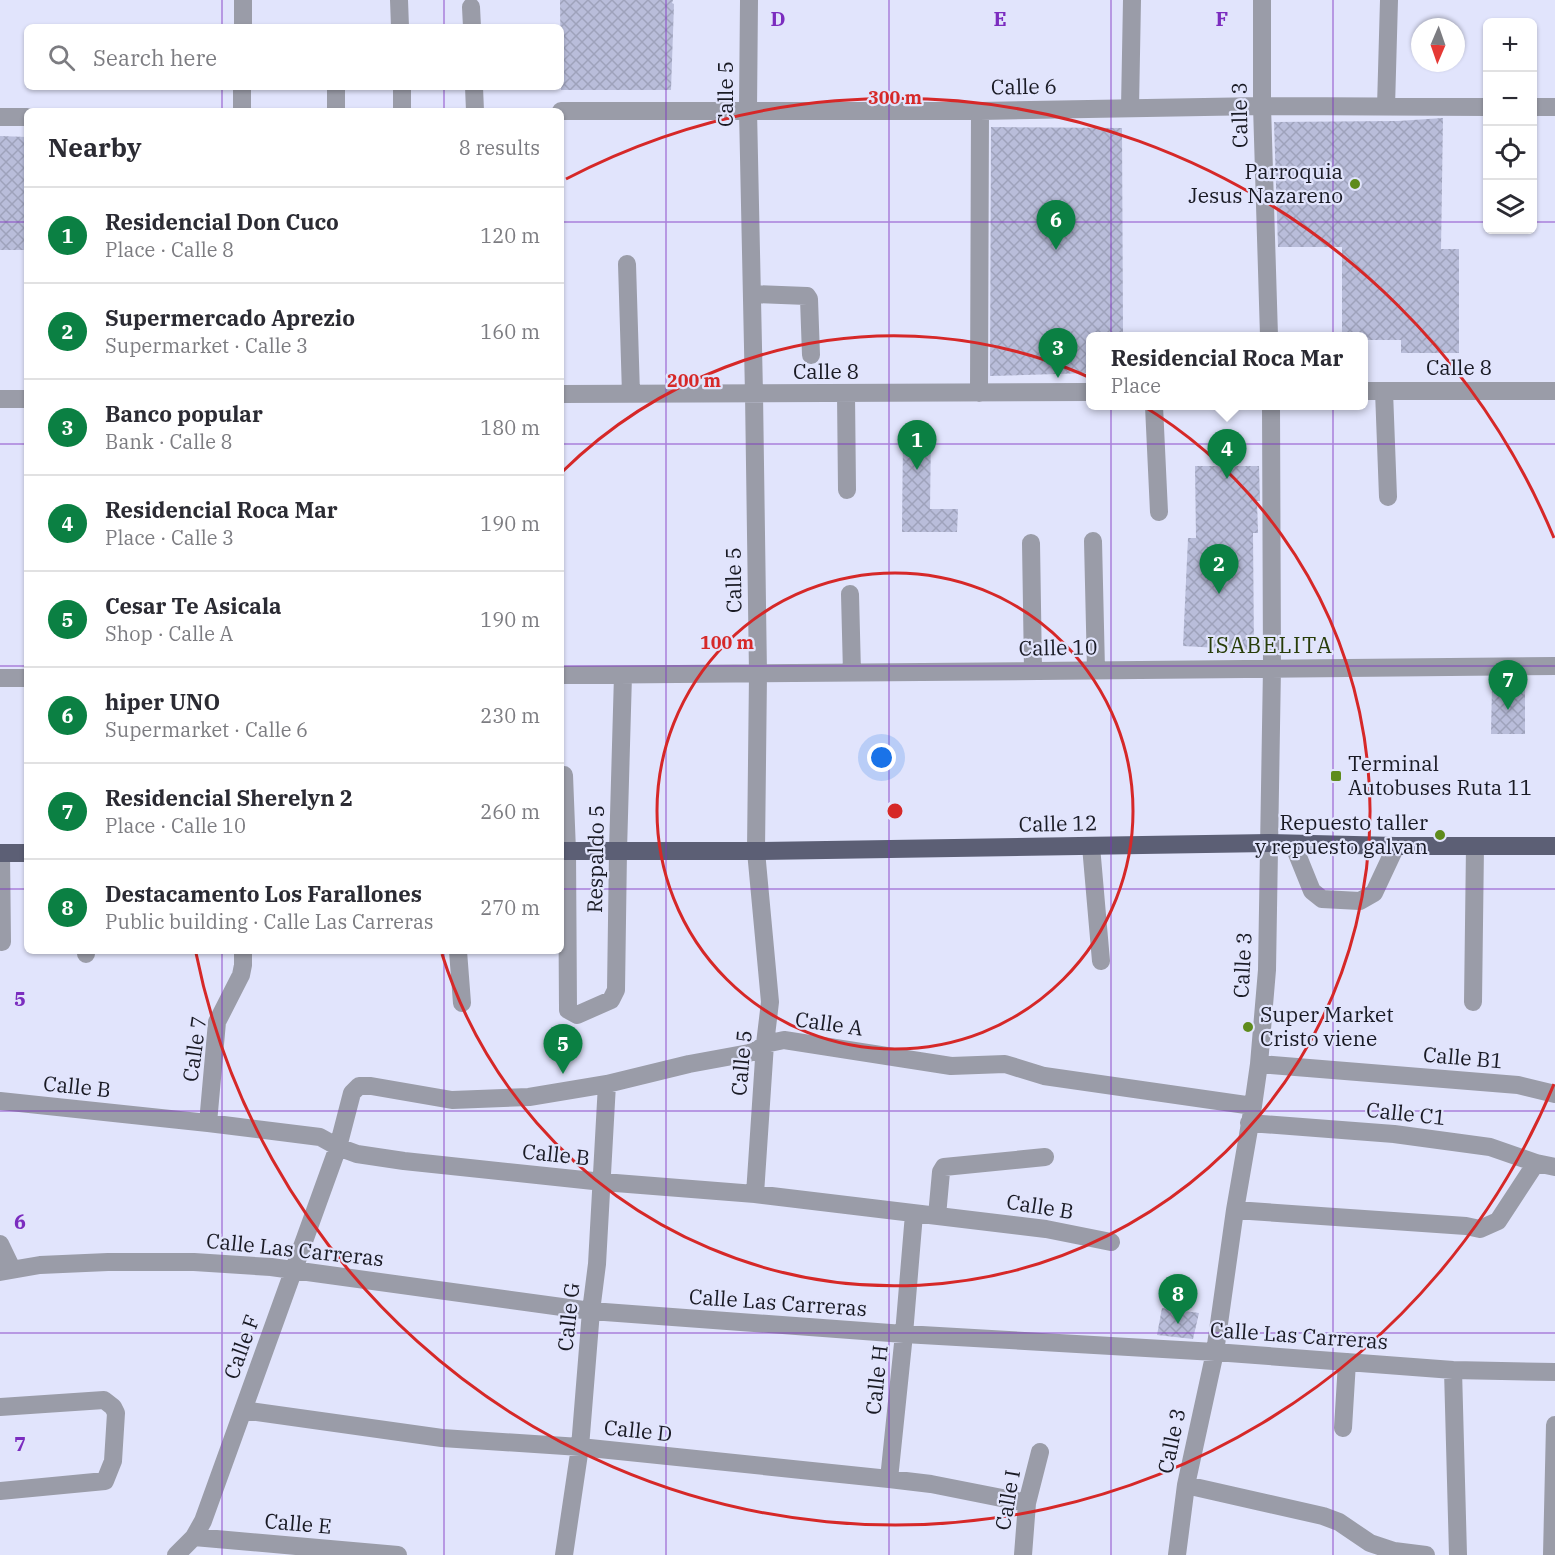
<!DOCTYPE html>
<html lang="en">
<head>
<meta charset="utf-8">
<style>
	:root { --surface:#fff; --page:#f2f2f3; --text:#2b2b33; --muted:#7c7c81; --line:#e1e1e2; --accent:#0b8043 }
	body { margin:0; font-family:"IBM Plex Serif",serif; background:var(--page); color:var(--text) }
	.controls { position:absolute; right:18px; top:18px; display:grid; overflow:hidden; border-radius:9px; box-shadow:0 2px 4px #0004 }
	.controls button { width:54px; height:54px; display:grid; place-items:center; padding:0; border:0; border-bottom:2px solid var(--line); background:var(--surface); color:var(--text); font:30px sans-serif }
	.compass { position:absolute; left:1411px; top:18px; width:54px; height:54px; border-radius:50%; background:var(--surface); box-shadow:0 2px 4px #0004; rotate:182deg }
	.you { position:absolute; left:882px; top:758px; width:21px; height:21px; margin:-15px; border:4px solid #fff; border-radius:50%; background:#1a73e8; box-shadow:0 0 0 9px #1a73e833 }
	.badge { display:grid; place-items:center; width:39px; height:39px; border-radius:50%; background:var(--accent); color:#fff; font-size:20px; font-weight:700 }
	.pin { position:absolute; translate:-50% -50px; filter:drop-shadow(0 2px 3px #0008) }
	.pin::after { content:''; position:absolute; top:32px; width:21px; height:18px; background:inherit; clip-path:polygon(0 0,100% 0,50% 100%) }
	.popup { position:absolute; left:1086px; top:332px; width:282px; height:78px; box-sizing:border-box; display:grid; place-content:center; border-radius:9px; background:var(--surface); filter:drop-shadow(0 2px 4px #0005); font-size:20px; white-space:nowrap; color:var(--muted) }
	.popup b { font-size:22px; color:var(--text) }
	.popup::after { content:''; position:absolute; left:50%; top:100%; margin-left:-12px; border:12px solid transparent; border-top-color:var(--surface) }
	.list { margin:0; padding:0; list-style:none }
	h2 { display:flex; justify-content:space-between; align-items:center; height:78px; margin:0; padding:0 24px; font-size:26px }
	h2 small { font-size:20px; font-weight:400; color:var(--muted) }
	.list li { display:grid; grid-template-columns:39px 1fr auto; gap:18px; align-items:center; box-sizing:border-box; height:96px; padding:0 24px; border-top:2px solid var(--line) }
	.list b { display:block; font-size:22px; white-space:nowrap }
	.list p { margin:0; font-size:20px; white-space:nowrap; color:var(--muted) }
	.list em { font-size:20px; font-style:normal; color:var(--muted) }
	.icon { flex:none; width:33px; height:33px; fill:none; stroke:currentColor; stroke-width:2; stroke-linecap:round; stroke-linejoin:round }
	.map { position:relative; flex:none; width:1555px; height:1555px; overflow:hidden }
	.search { position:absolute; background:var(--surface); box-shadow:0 2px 4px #0004; left:24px; top:24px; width:540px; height:66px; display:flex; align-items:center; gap:15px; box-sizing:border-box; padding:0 21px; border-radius:9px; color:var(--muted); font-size:22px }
	.panel { position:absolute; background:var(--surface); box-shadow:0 2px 4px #0004; left:24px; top:108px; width:540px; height:846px; border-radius:9px }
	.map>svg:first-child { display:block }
	.building { fill:url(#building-cross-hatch) }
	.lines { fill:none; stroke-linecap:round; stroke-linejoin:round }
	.minor { stroke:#9a9ca8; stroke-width:18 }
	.major { stroke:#5c5f75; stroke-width:18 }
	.grid { fill:none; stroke:#7b2cbf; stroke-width:1.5; stroke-opacity:0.55 }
	.ring { fill:none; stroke:#d62828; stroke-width:3 }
	.poi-dot { fill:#5e8b1c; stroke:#e1e4fc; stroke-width:2 }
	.labels { text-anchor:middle; stroke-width:4.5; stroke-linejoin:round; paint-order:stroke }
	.street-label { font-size:21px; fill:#191a24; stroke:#e1e4fc }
	.poi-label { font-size:21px; fill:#191a24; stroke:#e1e4fc; text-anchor:end }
	.neighbourhood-label { font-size:22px; letter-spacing:1.5px; fill:#283d09; stroke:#e1e4fc }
	.grid-label { font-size:20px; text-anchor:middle; font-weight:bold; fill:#7b2cbf; stroke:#e1e4fc; stroke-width:4.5; stroke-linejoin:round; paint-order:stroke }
	.centre { fill:#d62828; stroke:#e1e4fc; stroke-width:3 }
	.ring-label { font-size:18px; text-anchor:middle; font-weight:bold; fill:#d62828; stroke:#e1e4fc; stroke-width:4.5; stroke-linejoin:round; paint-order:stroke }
</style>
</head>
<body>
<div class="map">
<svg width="1555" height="1555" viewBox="0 0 1555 1555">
	<defs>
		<pattern id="building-cross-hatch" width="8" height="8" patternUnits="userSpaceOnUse" patternTransform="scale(1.5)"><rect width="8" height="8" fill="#b9bdda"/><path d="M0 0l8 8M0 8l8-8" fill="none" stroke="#9ea2bb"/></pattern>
	</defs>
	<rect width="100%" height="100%" fill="#e1e4fc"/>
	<path class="building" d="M560,0H673L672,3L674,4L671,90H561Z
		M1443,118L1441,249H1459V353H1401V340H1364V336H1342V247H1278L1274,122L1398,121Z
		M991,127L1122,128L1123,336H1090V373L990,376Z
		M0,136L27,137V250H0Z
		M903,432H931L930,509H958L957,532H902Z
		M1195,466H1259L1260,501H1257L1258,533H1253L1254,650L1183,646L1188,538H1196Z
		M1492,686H1525V734H1491Z
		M1162,1308L1199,1313L1193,1339L1157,1335Z"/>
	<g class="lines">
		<path class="minor" d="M399,0L400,27
			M749,0L748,110L754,394L758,674L756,851L770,1002L765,1044L755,1194
			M1262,0V106L1269,336
			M471,7L472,27
			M243,27V0
			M336,87V111
			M402,87V111
			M474,87L475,111
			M1386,107L1389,0
			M1532,107H1555
			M1130,108L1132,0
			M242,111V87
			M561,111H980L1262,106L1488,107
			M0,117H27
			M627,264L631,394
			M752,294L807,296L809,299L811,355
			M1364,391H1555
			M1384,391L1388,497
			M979,393L980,111
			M561,394L1090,392
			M846,394L847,490
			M0,399H27
			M1154,406L1159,512
			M1093,541L1096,670
			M1031,543L1033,670
			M850,594L852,673
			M561,675C892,674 1224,668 1555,666
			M0,678H27
			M564,775L567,851L568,1010L577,1015L611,1000L616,990L618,851L623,675
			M1293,844L1312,891L1322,899L1360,901L1374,893L1396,846
			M1091,846L1101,961
			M1,853L2,942
			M86,951V954
			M458,951L462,1003
			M1473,1002L1475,846
			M1259,1064L1518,1085L1555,1094
			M0,1101L208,1123L320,1137L338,1147L357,1154L404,1161L603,1182L755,1194L1046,1229L1111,1242
			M208,1123L217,1022L241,975L243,965V951
			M1249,1123L1394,1134L1490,1147L1536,1163L1555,1167
			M1235,1210L1466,1226L1480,1229L1498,1221L1536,1163
			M937,1216L941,1172L944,1167L1045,1157
			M0,1244L12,1269
			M0,1272L40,1265L108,1262H194L271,1267L591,1311L904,1334L1215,1352L1453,1370L1555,1372
			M1453,1370L1458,1555
			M0,1407L104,1400L113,1407L116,1413L113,1461L105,1481L0,1491
			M243,1410L442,1438L580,1447L889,1479L931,1484L1027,1503
			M1343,1428L1347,1362
			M889,1479L904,1334L914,1214
			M1186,1485L1323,1516L1339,1522L1370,1543L1394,1551L1426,1555
			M194,1537L398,1555
			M176,1555L194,1537L203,1521L338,1147L352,1093L359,1086H371L452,1100L529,1097L607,1084L689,1064L749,1053L759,1049L765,1044L784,1040L951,1066L1005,1064L1044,1076L1253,1106
			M564,1555L580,1447L591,1311L597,1264L607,1084
			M1023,1555L1027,1503L1040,1452
			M1177,1555L1186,1485L1215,1352L1235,1210L1253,1106L1259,1064L1267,970L1272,667L1271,406
			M1552,1555L1555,1425"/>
		<path class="major" d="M561,851H756L1269,843L1396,846H1555
			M0,853H27"/>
	</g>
	<path class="grid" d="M222,0V27M444,0V27M666,0V1555M889,0V1555M1111,0V1555M1333,0V1555M222,87V111M444,87V111M0,222H27M561,222H1488M1532,222H1555M0,444H27M561,444H1555M0,666H27M561,666H1555M0,889H27M561,889H1555M222,951V1555M444,951V1555M0,1111H1555M0,1333H1555"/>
	<g class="ring">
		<circle cx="895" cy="811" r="238"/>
		<path d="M562 472A475 475 0 1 1 442 954"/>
		<path d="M1554 1084A713 713 0 0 1 196 953M566 179A713 713 0 0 1 1554 538"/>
	</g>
	<g class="poi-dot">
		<circle cx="1355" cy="184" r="6"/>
		<rect x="1330" y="770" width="12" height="12" rx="3"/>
		<circle cx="1440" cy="835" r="6"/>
		<circle cx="1248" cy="1027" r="6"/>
	</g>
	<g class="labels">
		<g class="street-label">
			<text transform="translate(1024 87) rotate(-1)" y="7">Calle 6</text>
			<text transform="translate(726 94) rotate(-90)" y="7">Calle 5</text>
			<text transform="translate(1240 115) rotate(-91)" y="7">Calle 3</text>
			<text x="1459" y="375">Calle 8</text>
			<text x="826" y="379">Calle 8</text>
			<text transform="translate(734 580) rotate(-91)" y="7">Calle 5</text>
			<text transform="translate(1058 648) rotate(-1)" y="7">Calle 10</text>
			<text transform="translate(1058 824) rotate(-1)" y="7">Calle 12</text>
			<text transform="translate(596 859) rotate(-89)" y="7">Respaldo 5</text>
			<text transform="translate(1243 965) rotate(-87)" y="7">Calle 3</text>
			<text transform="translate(829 1024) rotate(8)" y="7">Calle A</text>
			<text transform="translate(195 1049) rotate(-82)" y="7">Calle 7</text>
			<text transform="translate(1463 1058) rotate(5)" y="7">Calle B1</text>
			<text transform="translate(742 1063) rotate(-85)" y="7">Calle 5</text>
			<text transform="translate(77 1087) rotate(6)" y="7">Calle B</text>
			<text transform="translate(1406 1114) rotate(6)" y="7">Calle C1</text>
			<text transform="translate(556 1155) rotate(6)" y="7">Calle B</text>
			<text transform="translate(1040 1207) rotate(9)" y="7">Calle B</text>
			<text transform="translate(295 1250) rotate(6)" y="7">Calle Las Carreras</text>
			<text transform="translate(778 1303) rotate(4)" y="7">Calle Las Carreras</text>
			<text transform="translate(569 1317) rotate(-84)" y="7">Calle G</text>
			<text transform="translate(1299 1336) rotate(4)" y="7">Calle Las Carreras</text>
			<text transform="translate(242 1347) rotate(-70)" y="7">Calle F</text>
			<text transform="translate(877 1380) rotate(-84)" y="7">Calle H</text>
			<text transform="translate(638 1431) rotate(6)" y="7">Calle D</text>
			<text transform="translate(1172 1441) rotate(-78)" y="7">Calle 3</text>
			<text transform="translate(1008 1500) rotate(-80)" y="7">Calle I</text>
			<text transform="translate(298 1524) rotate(5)" y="7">Calle E</text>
		</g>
		<g class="poi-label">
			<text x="1343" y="179">Parroquia<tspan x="1343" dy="24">Jesus Nazareno</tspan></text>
			<text x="1348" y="771" text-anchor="start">Terminal<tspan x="1348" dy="24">Autobuses Ruta 11</tspan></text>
			<text x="1428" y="830">Repuesto taller<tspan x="1428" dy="24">y repuesto galvan</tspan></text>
			<text x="1260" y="1022" text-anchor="start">Super Market<tspan x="1260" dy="24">Cristo viene</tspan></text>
		</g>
		<g class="neighbourhood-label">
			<text x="1270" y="653">ISABELITA</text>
		</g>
	</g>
	<g class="grid-label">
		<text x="778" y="26">D</text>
		<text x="1000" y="26">E</text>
		<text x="1222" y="26">F</text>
		<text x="20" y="1006">5</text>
		<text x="20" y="1229">6</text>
		<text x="20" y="1451">7</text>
	</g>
	<circle cx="895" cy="811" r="9" class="centre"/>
	<g class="ring-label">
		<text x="895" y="104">300 m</text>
		<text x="694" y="387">200 m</text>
		<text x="727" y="649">100 m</text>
	</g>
</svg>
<div class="controls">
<button>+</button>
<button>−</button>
<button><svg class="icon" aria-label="locate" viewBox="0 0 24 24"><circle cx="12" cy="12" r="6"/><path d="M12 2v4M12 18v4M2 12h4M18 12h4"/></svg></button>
<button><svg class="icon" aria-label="layers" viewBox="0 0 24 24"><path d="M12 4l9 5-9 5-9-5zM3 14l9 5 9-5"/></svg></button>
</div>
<svg class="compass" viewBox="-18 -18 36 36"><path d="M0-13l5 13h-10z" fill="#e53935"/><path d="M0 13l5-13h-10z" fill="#7c7c81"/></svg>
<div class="you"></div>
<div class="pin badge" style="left:917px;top:470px">1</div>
<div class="pin badge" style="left:1219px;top:594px">2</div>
<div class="pin badge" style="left:1058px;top:378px">3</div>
<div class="pin badge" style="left:1227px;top:479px">4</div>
<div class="popup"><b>Residencial Roca Mar</b>Place</div>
<div class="pin badge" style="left:563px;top:1074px">5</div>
<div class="pin badge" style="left:1056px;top:250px">6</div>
<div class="pin badge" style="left:1508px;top:710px">7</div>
<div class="pin badge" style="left:1178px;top:1324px">8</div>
<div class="search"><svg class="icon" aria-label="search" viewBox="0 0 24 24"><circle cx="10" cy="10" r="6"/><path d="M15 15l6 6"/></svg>Search here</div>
<section class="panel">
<h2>Nearby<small>8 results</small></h2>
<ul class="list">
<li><span class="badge">1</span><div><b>Residencial Don Cuco</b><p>Place · Calle 8</p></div><em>120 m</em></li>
<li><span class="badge">2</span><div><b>Supermercado Aprezio</b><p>Supermarket · Calle 3</p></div><em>160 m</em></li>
<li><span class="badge">3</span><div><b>Banco popular</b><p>Bank · Calle 8</p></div><em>180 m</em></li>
<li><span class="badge">4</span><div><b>Residencial Roca Mar</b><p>Place · Calle 3</p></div><em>190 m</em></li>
<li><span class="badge">5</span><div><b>Cesar Te Asicala</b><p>Shop · Calle A</p></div><em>190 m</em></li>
<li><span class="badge">6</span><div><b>hiper UNO</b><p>Supermarket · Calle 6</p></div><em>230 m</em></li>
<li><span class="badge">7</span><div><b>Residencial Sherelyn 2</b><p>Place · Calle 10</p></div><em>260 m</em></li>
<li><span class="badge">8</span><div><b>Destacamento Los Farallones</b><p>Public building · Calle Las Carreras</p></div><em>270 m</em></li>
</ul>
</section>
</div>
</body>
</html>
